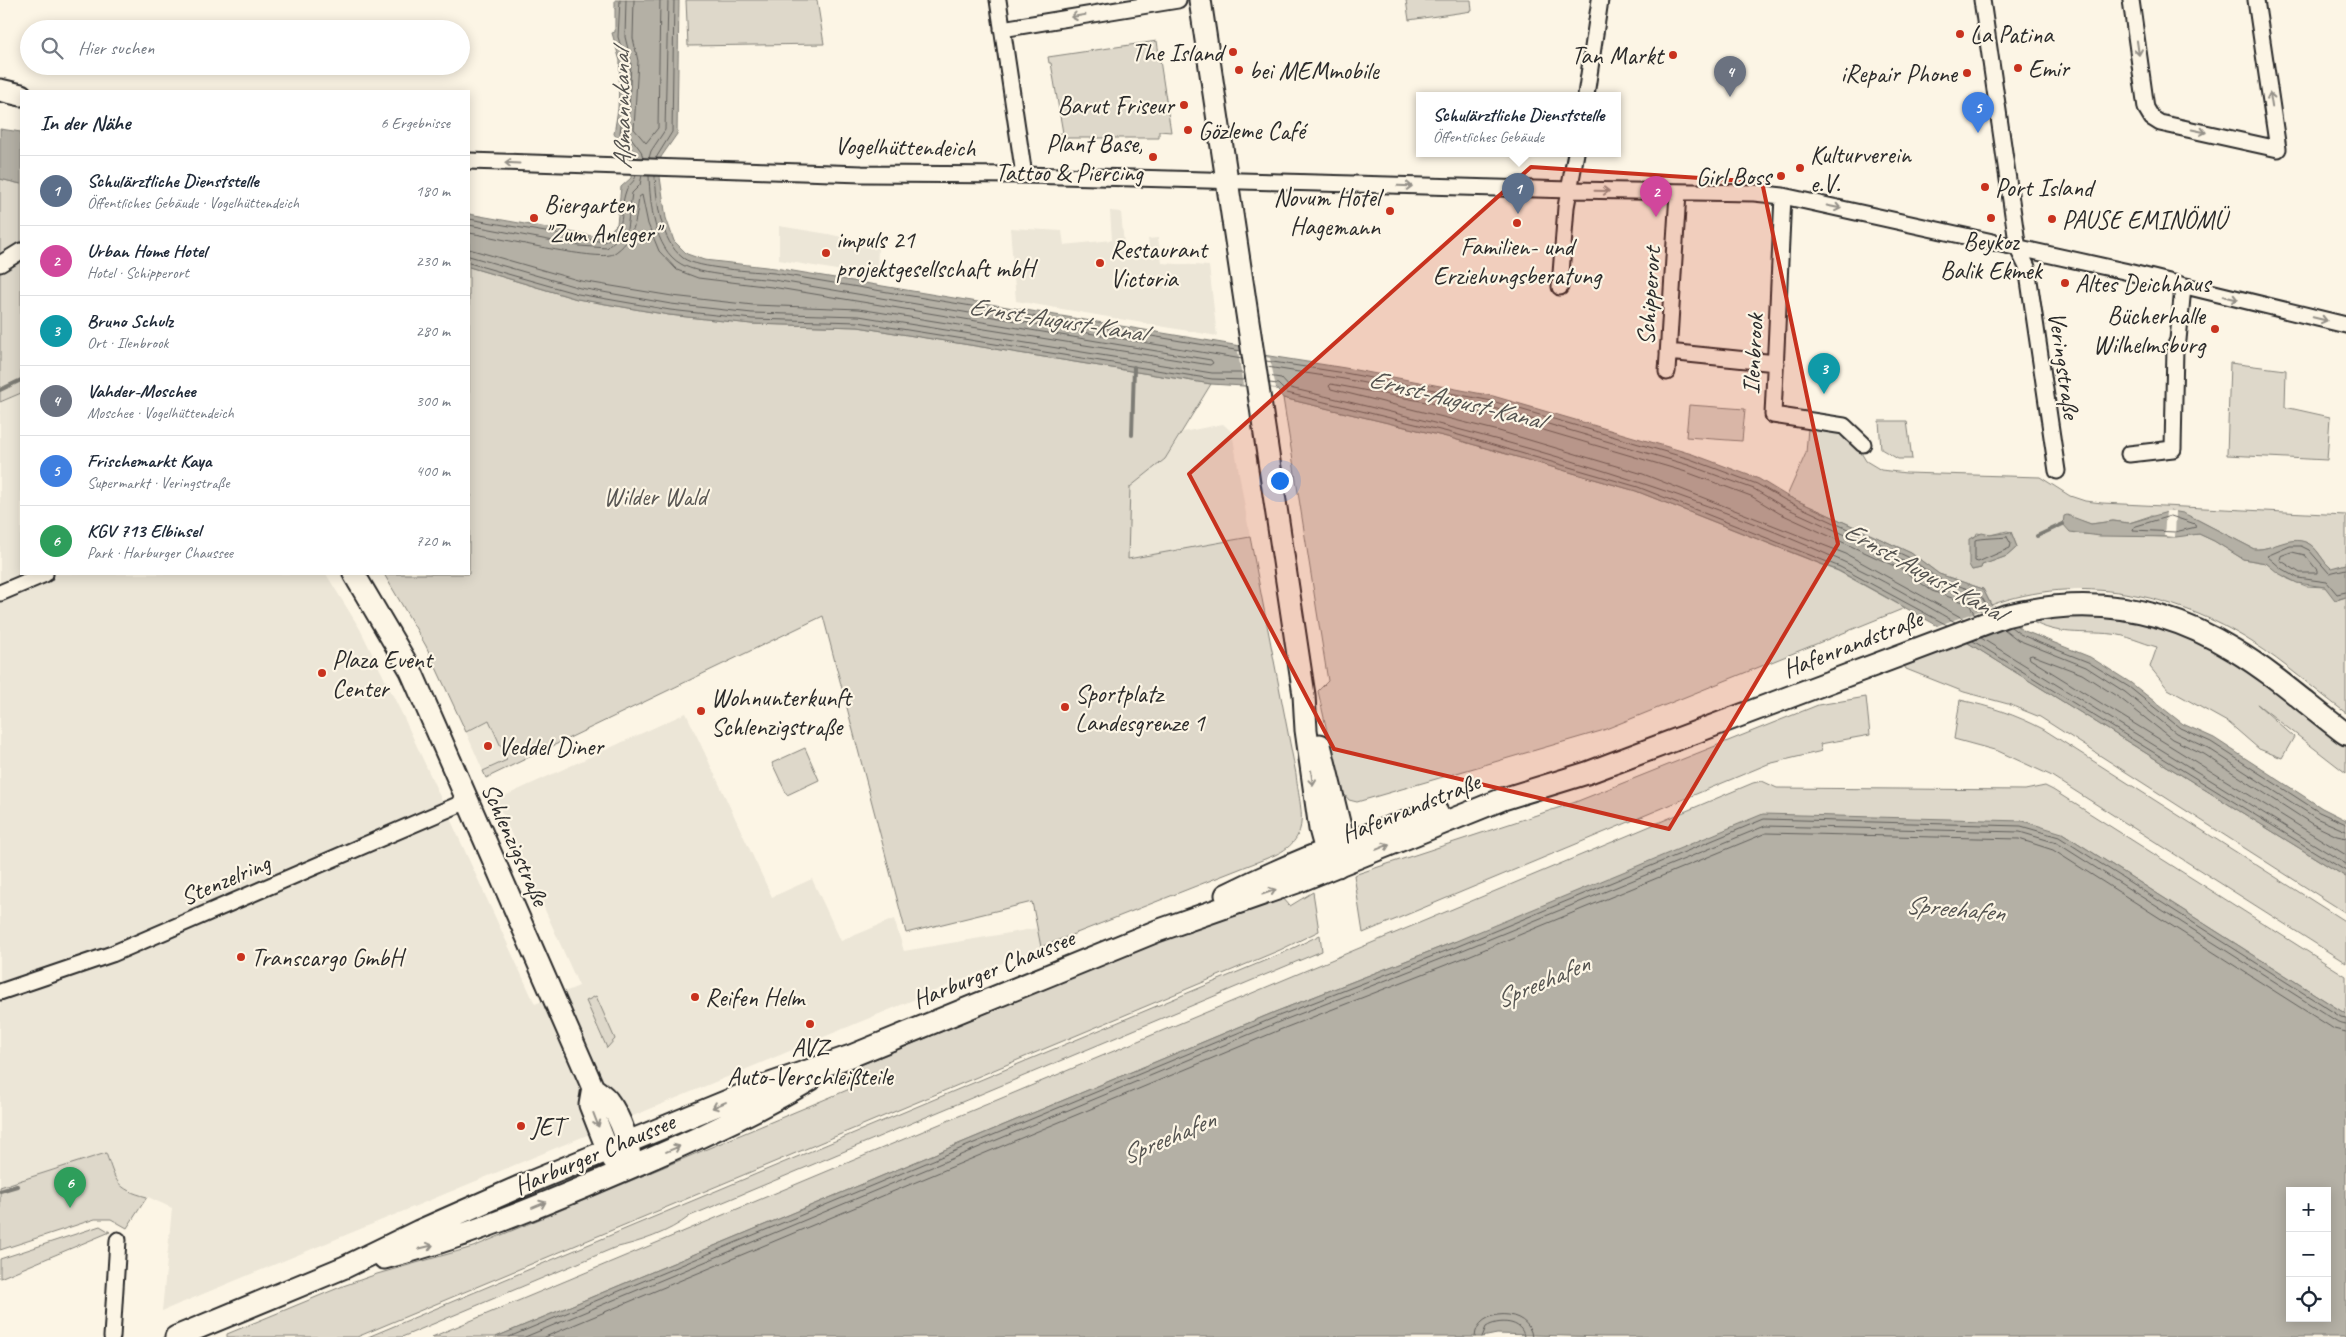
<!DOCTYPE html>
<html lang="de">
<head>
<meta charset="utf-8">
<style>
	:root { --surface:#fff; --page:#f2f2f3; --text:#1f2937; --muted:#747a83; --line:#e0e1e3; --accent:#ea580c }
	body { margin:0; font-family:Caveat,sans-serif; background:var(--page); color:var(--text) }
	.controls { position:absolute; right:15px; bottom:15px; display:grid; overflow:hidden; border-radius:0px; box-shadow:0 2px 12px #0003 }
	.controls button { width:45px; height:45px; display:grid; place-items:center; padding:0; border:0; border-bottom:1px solid var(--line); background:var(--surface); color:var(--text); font:25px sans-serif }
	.you { position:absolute; left:1279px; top:480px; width:18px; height:18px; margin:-12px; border:4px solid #fff; border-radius:50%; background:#1a73e8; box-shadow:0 0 0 8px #1a73e833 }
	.badge { display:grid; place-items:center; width:32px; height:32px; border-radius:50%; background:var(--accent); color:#fff; font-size:16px; font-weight:700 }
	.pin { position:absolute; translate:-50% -41px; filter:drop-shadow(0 1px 2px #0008) }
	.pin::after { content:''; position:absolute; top:26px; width:18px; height:15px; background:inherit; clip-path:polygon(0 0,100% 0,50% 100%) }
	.popup { position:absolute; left:1416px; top:92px; width:205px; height:65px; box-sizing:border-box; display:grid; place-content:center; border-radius:0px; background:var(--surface); filter:drop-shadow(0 1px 4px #0005); font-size:16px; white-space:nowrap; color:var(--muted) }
	.popup b { font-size:19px; color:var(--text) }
	.popup::after { content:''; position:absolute; left:50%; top:100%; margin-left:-10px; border:10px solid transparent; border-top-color:var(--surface) }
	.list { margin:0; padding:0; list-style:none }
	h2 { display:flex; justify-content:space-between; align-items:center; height:65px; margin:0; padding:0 20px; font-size:21px }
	h2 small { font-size:16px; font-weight:400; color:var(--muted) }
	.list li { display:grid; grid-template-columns:32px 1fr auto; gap:15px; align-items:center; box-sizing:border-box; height:70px; padding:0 20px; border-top:1px solid var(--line) }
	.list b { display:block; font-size:19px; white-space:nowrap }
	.list p { margin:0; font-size:16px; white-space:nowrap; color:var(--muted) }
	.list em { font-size:16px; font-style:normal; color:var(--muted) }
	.icon { flex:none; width:28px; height:28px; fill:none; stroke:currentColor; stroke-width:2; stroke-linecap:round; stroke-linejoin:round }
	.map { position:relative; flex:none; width:2346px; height:1337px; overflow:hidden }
	.search { position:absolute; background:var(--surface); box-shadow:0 2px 12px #0003; left:20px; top:20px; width:450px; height:55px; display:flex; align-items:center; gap:12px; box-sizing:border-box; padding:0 18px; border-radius:28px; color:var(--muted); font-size:19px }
	.panel { position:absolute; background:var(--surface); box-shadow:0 2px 12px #0003; left:20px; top:90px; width:450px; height:485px; border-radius:0px }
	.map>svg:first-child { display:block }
	.built { fill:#ece6d7 }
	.green { fill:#ded8ca; stroke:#84827a; fill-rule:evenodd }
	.water { fill:#b4b0a5; stroke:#7d7b74; fill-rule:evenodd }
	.pier { fill:#fcf5e5 }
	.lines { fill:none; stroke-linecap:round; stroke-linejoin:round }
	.shore { stroke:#62605c; stroke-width:1 }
	.stream { stroke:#7d7b74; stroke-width:4 }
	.street-casing { stroke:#2b2b2b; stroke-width:19 }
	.secondary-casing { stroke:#2b2b2b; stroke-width:25 }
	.street { stroke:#fcf5e5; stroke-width:15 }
	.secondary { stroke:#fcf5e5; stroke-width:21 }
	.oneway { stroke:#949088 }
	.marked { fill:#c8321e; fill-opacity:0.2; stroke:#c8321e; stroke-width:4; stroke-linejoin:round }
	.poi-dot { fill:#c8321e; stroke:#fcf5e5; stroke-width:2 }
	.labels { text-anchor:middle; stroke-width:4.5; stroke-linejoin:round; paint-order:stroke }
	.poi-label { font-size:25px; fill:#2b2b2b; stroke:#fcf5e5; text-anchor:start }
	.street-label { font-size:25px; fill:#2b2b2b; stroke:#fcf5e5 }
	.park-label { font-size:25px; fill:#585653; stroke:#fcf5e5 }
	.water-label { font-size:26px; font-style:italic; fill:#545350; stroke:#fcf5e5 }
</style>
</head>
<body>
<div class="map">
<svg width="2346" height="1337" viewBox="0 0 2346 1337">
	<rect width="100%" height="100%" fill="#fcf5e5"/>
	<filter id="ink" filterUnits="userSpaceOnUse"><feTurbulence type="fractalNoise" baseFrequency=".02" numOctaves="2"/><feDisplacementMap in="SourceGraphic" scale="10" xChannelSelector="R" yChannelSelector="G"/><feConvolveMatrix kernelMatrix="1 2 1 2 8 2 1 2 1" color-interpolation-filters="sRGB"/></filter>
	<g filter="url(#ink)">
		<path class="built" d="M1110,211L1121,212L1125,256L1150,252L1148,239L1158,238L1162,263L1209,266L1217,336L1016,301L1010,228L1062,231L1064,245L1112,240Z
			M779,226L828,234L878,245L877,277L779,260Z
			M21,393V574H326L360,629L404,718L535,1004L579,986L496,800L686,713L772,897L812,879L841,941L894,919L904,951L1038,928L1041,947L162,1311L172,1208L148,1197L128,1192L115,1180L106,1153L0,1187V402Z
			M1223,424L1232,432L1250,537L1128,559L1130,487L1165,459L1183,432Z
			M489,720L507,760L483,771L466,732Z"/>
		<path class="green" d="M686,0H817L824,44L688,46Z
			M1406,0H1471L1472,11L1409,20Z
			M1157,41L1171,132L1159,131V138H1057L1056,134L1063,133L1051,63H1049L1048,57Z
			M0,179L21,184V393L0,402Z
			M469,267L577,299L669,315L752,324L858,327L1211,384L1165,459L1130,487L1128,559L1250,537L1296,774C1299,808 1314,837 1275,855L1041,947L1032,902L906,933L823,616L486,778L483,771L507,760L489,720L466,732L426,646L384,574H469V497L472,496L469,493Z
			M2230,363L2286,370L2285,407L2330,417L2327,460L2227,455Z
			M1283,398L1447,437L1636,491L1838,571L1905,608L1601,731L1357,802L1349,800L1340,789L1318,691L1328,681Z
			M1689,405L1745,409L1742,441L1686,437Z
			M1809,415L1842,421L1866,461L1881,470L1906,473L2040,477L2070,496L2085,501L2102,503L2346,515V564L2331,569C2323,562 2319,551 2311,545C2293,533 2272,551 2254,549L2198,520L2150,516L2129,523L2113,521L2091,524L2082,521L2079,534L2169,537L2199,534L2214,541L2243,559L2266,563L2288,579L2306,586L2325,587L2337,600L2346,597V713C2315,690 2285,663 2252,642C2175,593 2078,573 1991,605L1983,589L1939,574L1911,553L1787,496L1806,453ZM2007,531L2011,532L2017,547L2007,556L1982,565L1981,568L1972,570L1969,554L1977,533L1990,535Z
			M1879,421H1907L1912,459H1898L1881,449Z
			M2104,613L2157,622L2245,666L2346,743V773L2257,704L2294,737L2282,758L2259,749L2229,723L2168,689L2150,667L2157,647C2142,643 2126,635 2112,634C2081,631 2059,636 2031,621L2061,615Z
			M1965,641L2346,877V913L2040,717L2008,704L1964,692L1906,669L1902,662Z
			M1866,697L1870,735L1820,744L1822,751L1768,764L1363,933L1354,875L1573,803L1818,705Z
			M1960,700C1990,706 2016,715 2043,729L2346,922V963L2050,775L1998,751L1954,739Z
			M805,748L819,780L787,795L772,763Z
			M1762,781L1777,788L2025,790L2045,786L2053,790L2346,976V1014L2062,833L1454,942L1275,1012L496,1337H432L1753,783Z
			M1313,892L1319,931L1280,950L357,1337H227V1334L343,1286L377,1274L473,1247L852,1088L839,1074L1173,936L1282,897L1290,906Z
			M1320,935L1322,951L690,1216C668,1233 640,1242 614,1248L402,1337H368L1283,953Z
			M596,996L615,1039L607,1048L586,1001Z
			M106,1153C116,1182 116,1189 147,1197L127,1228L111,1219H95L0,1250V1187Z
			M100,1226L110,1232L0,1278V1259Z"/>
		<path class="water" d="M615,0H679L677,134L661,157L660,177L666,218L674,241L687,254L704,260L775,268L1240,346L1263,355L1345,368L1493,396L1692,454L1759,479L1787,496L1911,553L1939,574L1983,589L1991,605L2022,630L2090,657L2131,683L2183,724L2214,738L2322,808L2346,820V877L1965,641L1839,571L1636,491L1447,437L1283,398L1276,388L1211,384L858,327L751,324L669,315L577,299L469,267V214L603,238L617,224L621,187L631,178V157L614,134L618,109L620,61L612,33L615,32Z
			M0,129L21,132V184L0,179Z
			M2171,511L2183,513L2198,520L2254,549C2273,551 2292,532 2311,545C2319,551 2323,562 2331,568L2346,564V597L2335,600L2325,587L2297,583L2278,573L2266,563L2243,559L2214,541L2199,534L2176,537L2100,536L2070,532L2063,524L2064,516L2067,515L2091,524L2113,521L2129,523Z
			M2011,532L2017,547L2007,556L1982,565L1981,568L1972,570L1969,565V539L1982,533L1990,535Z
			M1763,814L2023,821L2062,833L2346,1014V1337H1603L1497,1334L1482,1337H496L1275,1012L1454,942ZM2290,1191H2327V1318H2290Z"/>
		<path class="pier" d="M1238,351L1270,358L1276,388L1243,385Z
			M2166,511H2176L2175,537L2164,536Z
			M1996,605L2019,624L1962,642L1934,627Z"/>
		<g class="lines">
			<path class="shore" d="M620,0L618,37L625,61L623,110L620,133L636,158
				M626,0L625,37L631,61L629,110L626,131L641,151L643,158
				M634,0L633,38L638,61L634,129L646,143L658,128L660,0
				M649,158L651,151L665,130L668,0
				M656,158L672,132L674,0
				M649,176C650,203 654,249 681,264C701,276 750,277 774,280L1242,359
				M655,176C657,203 660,240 683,258C698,269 754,271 774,273L1241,351
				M469,219L604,242C629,228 618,213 626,191C628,184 635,183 636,175
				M469,225L580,246L607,248L627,229L632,193L640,185L642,175
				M469,233C492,236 598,262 613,254C635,240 636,220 639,197L642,195L648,224L659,251L677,270L698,278L772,287L1211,360L1213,363L1210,365L859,309L753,305L672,296L581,281L469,249
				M469,256L580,288L671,304L752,313L859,316L1212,373H1244
				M469,263L578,294L670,310L752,319L858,322L1212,379L1245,380
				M1266,361L1345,373L1492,401L1690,459L1757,484L1785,500L1908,557L1937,578L1979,593L1989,609
				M1267,367L1344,379L1490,407L1688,465L1754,489L1782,506L1905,562L1935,584L1975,598L1982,612
				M1268,376L1281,378L1290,388C1479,432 1665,480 1842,561C1880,578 1918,601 1955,622
				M1269,383L1278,384L1287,393L1448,432L1638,487L1840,567L1947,625
				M2171,516L2195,524L2196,527L2175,532L2133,530L2134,527Z
				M2007,537L2011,544L2010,548L1978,562L1975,561V540C1979,538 2000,538 2007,537Z
				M2292,552L2305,555L2317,570V573H2300L2280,560L2281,556Z
				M2346,569L2329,573L2309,550L2301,546H2290L2267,556L2282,569L2298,578L2327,582L2337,594L2346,592
				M1964,619L1846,554L1643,474L1499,431L1331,389L1329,386L1331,384L1342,386L1489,414L1686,472L1751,496L1779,513L1901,569L1932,591L1969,604L1975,615
				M2011,627L2020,634L2040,643L2088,662L2129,687L2180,728L2211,742L2319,812L2346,824
				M2004,629L2018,640L2086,667L2125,692L2176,733L2208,748L2316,818L2346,831
				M1981,638L2346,864
				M1973,641L2346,871
				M2346,838L2337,836L2312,824L2204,754L2172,739L2121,699L2082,674L2032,655L2029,656L2030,659L2346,855
				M509,1337L1276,1017L1456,947L1764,819L2021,826L2059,837L2341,1017L2346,1018
				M525,1337L1279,1022L1458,952L1765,826L2020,832L2057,843L2338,1022L2346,1024
				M545,1337L1282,1029L1461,959L1766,833L2019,839L2053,850L2334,1029L2346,1032
				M1475,1337C1476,1307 1530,1307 1532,1337
				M1482,1337L1486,1327C1498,1319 1523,1320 1524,1337"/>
			<path class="stream" d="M0,390L21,380
				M1132,435L1134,367
				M2037,536L2063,524
				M0,1191L17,1186"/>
			<g class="street-casing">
				<path id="street" d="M998,0L1024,175
					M1982,0L2018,249L2027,267L2057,471
					M2131,0L2146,108L2152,118L2160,123L2278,149L2256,0
					M1002,29L1178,0
					M1586,95L1600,0
					M469,161L862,174L1024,175L1570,190L1754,193L1783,196L2124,271L2346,325
					M1783,196L1773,415L1844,426L1863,444
					M0,264L21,251
					M1560,287L1566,207L1576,153
					M1668,352L1776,363
					M1667,372L1678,193
					M2129,454L2173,449L2175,347L2178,340L2183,287
					M0,593L45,574
					M0,992L112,954L467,801
					M112,1337L118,1240"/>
			</g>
			<g class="secondary-casing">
				<path id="secondary" d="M1200,0L1304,695L1306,730L1320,829L1326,851L1338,866
					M0,90L21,95
					M354,574L411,671L593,1088C598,1092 605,1096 608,1101C619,1115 634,1151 629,1168
					M1320,745L1344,843L1341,856
					M1226,895C1294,861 1365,834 1437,812
					M593,1088L590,1105L608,1151L615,1162
					M384,1258C457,1240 525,1212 594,1183C668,1152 740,1121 810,1080
					M176,1337L345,1267L419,1231L521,1186L764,1086L851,1056L1157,931L1297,882L1503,799L1587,773L2005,616C2086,595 2163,606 2234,650C2274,674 2309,706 2346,734"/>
			</g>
			<use href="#street" class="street"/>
			<use href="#secondary" class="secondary"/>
		</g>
		<defs><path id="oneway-shaft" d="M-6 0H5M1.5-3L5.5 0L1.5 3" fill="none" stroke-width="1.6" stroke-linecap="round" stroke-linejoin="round" transform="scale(1.25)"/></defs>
		<g class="oneway">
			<use href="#oneway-shaft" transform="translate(1078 16) rotate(171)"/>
			<use href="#oneway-shaft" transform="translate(2138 48) rotate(82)"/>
			<use href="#oneway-shaft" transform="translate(2271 100) rotate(-99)"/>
			<use href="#oneway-shaft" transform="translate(2199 131) rotate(12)"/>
			<use href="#oneway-shaft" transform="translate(512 163) rotate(-177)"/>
			<use href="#oneway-shaft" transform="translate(1405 186) rotate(2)"/>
			<use href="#oneway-shaft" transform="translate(1602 191) rotate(1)"/>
			<use href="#oneway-shaft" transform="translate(1834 207) rotate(12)"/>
			<use href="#oneway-shaft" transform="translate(2231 298) rotate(13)"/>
			<use href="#oneway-shaft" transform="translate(2320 319) rotate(13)"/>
			<use href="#oneway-shaft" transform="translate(1312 778) rotate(83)"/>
			<use href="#oneway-shaft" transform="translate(1383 847) rotate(-22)"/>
			<use href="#oneway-shaft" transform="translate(1269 892) rotate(-19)"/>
			<use href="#oneway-shaft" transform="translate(719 1105) rotate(157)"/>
			<use href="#oneway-shaft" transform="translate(596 1120) rotate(69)"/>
			<use href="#oneway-shaft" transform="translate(673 1149) rotate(-23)"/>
			<use href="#oneway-shaft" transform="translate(539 1205) rotate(-23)"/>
			<use href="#oneway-shaft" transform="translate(426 1247) rotate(-14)"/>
		</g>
	</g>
	<path class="marked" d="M1531,167L1762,182L1838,544L1669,829L1334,749L1189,474Z"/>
	<g class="poi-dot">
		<circle cx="1960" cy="34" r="5"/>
		<circle cx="1233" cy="52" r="5"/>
		<circle cx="1673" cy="55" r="5"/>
		<circle cx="2018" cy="68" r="5"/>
		<circle cx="1239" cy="70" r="5"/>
		<circle cx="1967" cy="73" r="5"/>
		<circle cx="1184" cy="105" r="5"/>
		<circle cx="1188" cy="130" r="5"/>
		<circle cx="1153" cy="157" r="5"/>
		<circle cx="1800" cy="168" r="5"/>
		<circle cx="1781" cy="176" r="5"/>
		<circle cx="1985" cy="187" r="5"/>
		<circle cx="1390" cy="211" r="5"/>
		<circle cx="534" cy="218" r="5"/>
		<circle cx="1991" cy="218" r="5"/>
		<circle cx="2052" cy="219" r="5"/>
		<circle cx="1517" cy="223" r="5"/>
		<circle cx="826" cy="253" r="5"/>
		<circle cx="1100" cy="263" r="5"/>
		<circle cx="2065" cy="283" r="5"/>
		<circle cx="2215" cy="329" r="5"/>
		<circle cx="322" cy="673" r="5"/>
		<circle cx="1065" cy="707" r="5"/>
		<circle cx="701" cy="711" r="5"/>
		<circle cx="488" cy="746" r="5"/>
		<circle cx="241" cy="957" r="5"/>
		<circle cx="695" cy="997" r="5"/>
		<circle cx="810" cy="1024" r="5"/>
		<circle cx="521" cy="1126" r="5"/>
	</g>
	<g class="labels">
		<g class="poi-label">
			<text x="1970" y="43">La Patina</text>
			<text x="1223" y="61" text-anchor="end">The Island</text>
			<text x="1663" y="64" text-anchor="end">Tan Markt</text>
			<text x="2028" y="77">Emir</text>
			<text x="1249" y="79">bei MEMmobile</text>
			<text x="1957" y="82" text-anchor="end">iRepair Phone</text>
			<text x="1174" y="114" text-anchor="end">Barut Friseur</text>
			<text x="1198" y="139">Gözleme Café</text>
			<text x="1143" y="152" text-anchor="end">Plant Base,<tspan x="1143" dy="29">Tattoo &amp; Piercing</tspan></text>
			<text x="1810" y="163">Kulturverein<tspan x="1810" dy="29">e.V.</tspan></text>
			<text x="1771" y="185" text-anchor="end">Girl Boss</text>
			<text x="1995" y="196">Port Island</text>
			<text x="1380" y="206" text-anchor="end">Novum Hotel<tspan x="1380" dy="29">Hagemann</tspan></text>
			<text x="544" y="213">Biergarten<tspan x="544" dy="29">"Zum Anleger"</tspan></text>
			<text x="2062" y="228">PAUSE EMINÖMÜ</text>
			<text x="836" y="248">impuls 21<tspan x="836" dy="29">projektgesellschaft mbH</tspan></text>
			<text x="1991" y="250" text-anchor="middle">Beykoz<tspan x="1991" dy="29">Balik Ekmek</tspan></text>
			<text x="1517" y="255" text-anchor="middle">Familien- und<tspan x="1517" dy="29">Erziehungsberatung</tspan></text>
			<text x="1110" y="258">Restaurant<tspan x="1110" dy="29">Victoria</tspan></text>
			<text x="2075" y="292">Altes Deichhaus</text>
			<text x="2205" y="324" text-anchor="end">Bücherhalle<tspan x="2205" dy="29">Wilhelmsburg</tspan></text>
			<text x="332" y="668">Plaza Event<tspan x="332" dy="29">Center</tspan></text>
			<text x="1075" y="702">Sportplatz<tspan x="1075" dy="29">Landesgrenze 1</tspan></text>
			<text x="711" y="706">Wohnunterkunft<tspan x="711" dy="29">Schlenzigstraße</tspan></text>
			<text x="498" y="755">Veddel Diner</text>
			<text x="251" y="966">Transcargo GmbH</text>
			<text x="705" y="1006">Reifen Helm</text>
			<text x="810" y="1056" text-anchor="middle">AVZ<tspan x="810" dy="29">Auto-Verschleißteile</tspan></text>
			<text x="531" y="1135">JET</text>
		</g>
		<g class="street-label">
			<text transform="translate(905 146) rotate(1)" y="9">Vogelhüttendeich</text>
			<text transform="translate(1648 296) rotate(-86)" y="9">Schipperort</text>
			<text transform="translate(1752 354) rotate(-87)" y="9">Ilenbrook</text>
			<text transform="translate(2065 365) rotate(82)" y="9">Veringstraße</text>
			<text transform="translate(1852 643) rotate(-21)" y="9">Hafenrandstraße</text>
			<text transform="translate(1410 807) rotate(-22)" y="9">Hafenrandstraße</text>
			<text transform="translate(516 844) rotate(66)" y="9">Schlenzigstraße</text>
			<text transform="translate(225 879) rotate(-23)" y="9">Stenzelring</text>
			<text transform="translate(993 968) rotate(-22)" y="9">Harburger Chaussee</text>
			<text transform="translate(594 1153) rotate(-23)" y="9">Harburger Chaussee</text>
		</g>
		<g class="park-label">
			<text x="655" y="505">Wilder Wald</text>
		</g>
		<g class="water-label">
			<text transform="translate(621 110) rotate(-91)" y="9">Aßmannkanal</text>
			<text transform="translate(1057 319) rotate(9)" y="9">Ernst-August-Kanal</text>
			<text transform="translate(1456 399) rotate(14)" y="9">Ernst-August-Kanal</text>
			<text transform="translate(1924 571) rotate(29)" y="9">Ernst-August-Kanal</text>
			<text transform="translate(1955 908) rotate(5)" y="9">Spreehafen</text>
			<text transform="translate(1542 981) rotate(-23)" y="9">Spreehafen</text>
			<text transform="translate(1168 1137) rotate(-23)" y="9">Spreehafen</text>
		</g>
	</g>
</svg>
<div class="controls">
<button>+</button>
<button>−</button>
<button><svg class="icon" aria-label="locate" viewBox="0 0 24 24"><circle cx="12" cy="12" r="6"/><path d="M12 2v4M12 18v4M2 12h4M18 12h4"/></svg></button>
</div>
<div class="you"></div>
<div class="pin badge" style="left:1518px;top:214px;background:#5c6f8a">1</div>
<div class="popup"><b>Schulärztliche Dienststelle</b>Öffentliches Gebäude</div>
<div class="pin badge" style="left:1656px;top:217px;background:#d1479c">2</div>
<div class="pin badge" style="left:1824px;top:394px;background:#0f9aa8">3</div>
<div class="pin badge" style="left:1730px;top:97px;background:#6b7280">4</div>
<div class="pin badge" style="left:1978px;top:133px;background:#3f7fe0">5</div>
<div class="pin badge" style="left:70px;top:1208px;background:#2e9e5b">6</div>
<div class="search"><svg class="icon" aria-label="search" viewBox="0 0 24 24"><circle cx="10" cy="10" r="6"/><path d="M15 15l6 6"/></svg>Hier suchen</div>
<section class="panel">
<h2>In der Nähe<small>6 Ergebnisse</small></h2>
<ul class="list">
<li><span class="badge" style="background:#5c6f8a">1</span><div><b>Schulärztliche Dienststelle</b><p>Öffentliches Gebäude · Vogelhüttendeich</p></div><em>180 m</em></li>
<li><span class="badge" style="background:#d1479c">2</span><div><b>Urban Home Hotel</b><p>Hotel · Schipperort</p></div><em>230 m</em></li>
<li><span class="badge" style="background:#0f9aa8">3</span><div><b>Bruno Schulz</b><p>Ort · Ilenbrook</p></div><em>280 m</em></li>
<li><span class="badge" style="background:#6b7280">4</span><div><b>Vahder-Moschee</b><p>Moschee · Vogelhüttendeich</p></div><em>300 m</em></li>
<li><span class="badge" style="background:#3f7fe0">5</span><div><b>Frischemarkt Kaya</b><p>Supermarkt · Veringstraße</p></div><em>400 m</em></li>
<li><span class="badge" style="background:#2e9e5b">6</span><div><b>KGV 713 Elbinsel</b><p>Park · Harburger Chaussee</p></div><em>720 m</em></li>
</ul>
</section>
</div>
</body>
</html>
